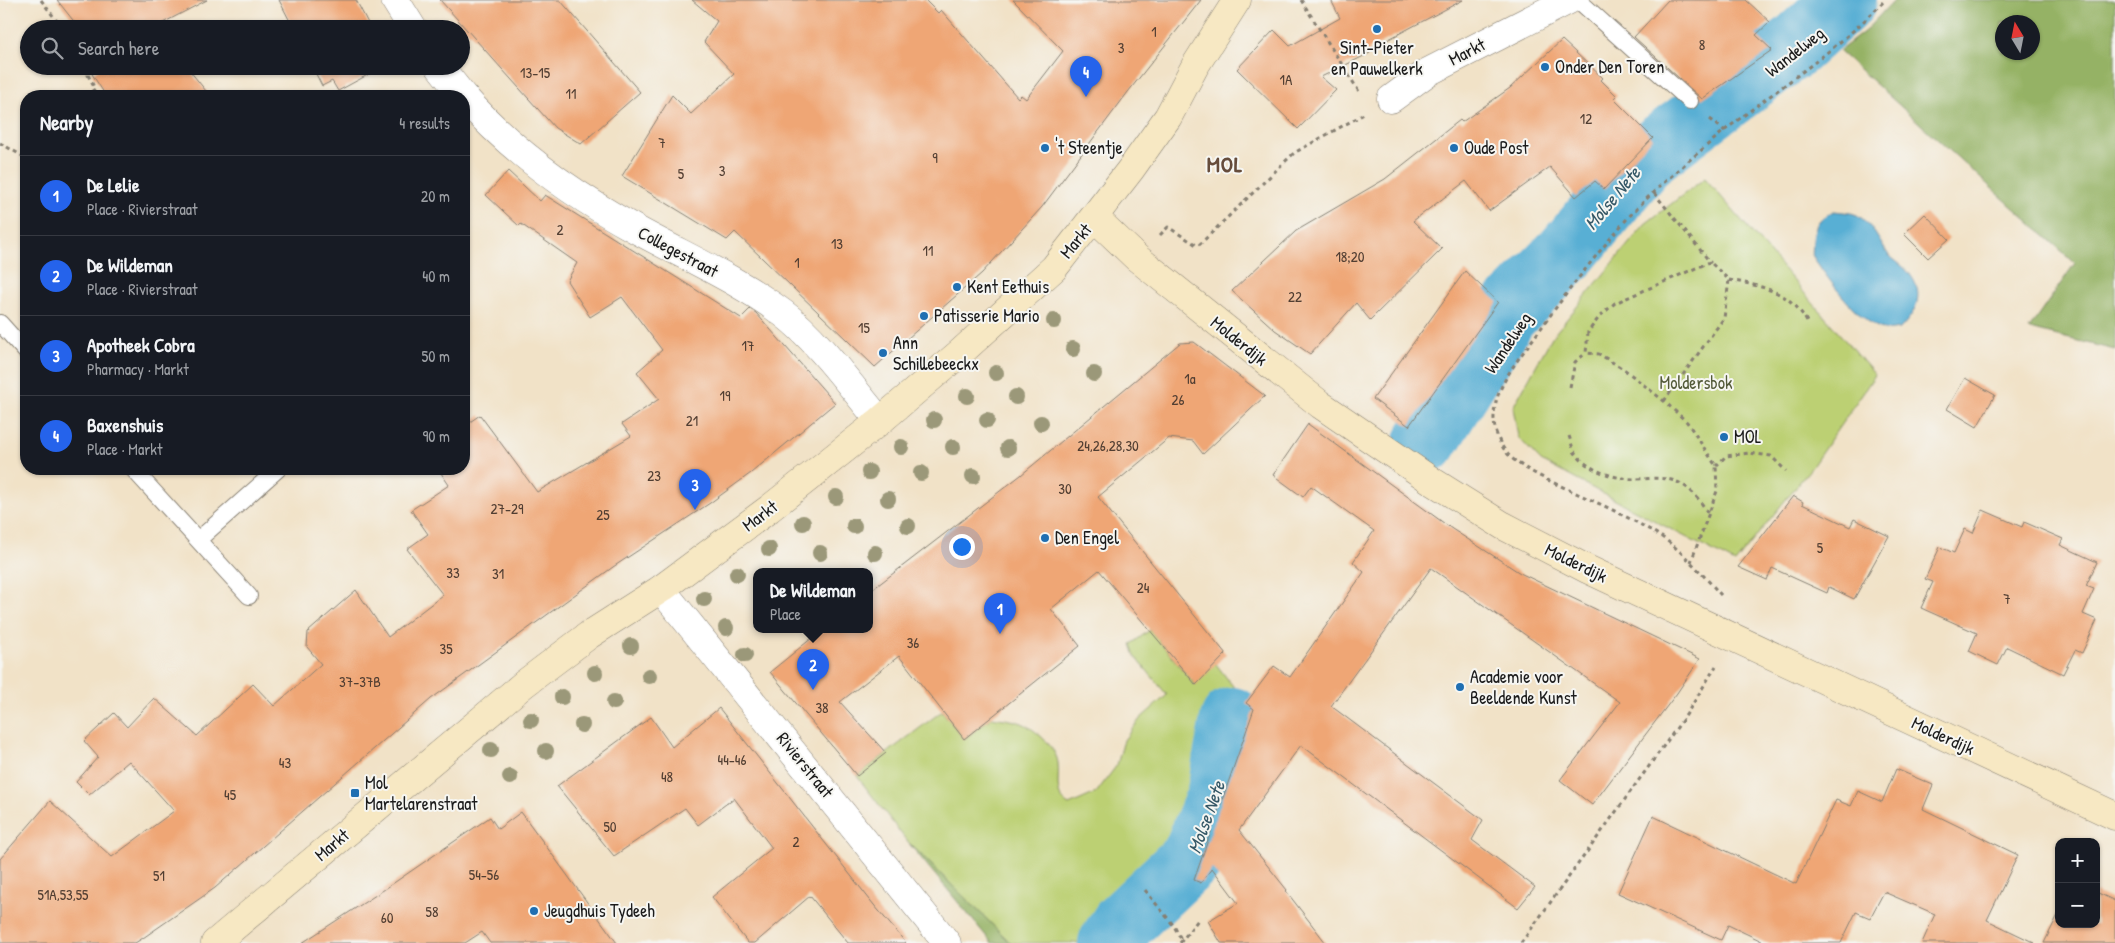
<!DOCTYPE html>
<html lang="en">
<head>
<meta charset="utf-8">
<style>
	:root { --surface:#171b24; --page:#20242c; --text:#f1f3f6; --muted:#9ea1a6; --line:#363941; --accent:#2563eb }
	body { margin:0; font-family:"Patrick Hand",sans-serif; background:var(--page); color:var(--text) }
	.controls { position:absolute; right:15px; bottom:15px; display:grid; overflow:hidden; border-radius:10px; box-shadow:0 1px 4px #0004 }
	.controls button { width:45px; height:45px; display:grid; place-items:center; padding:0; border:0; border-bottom:1px solid var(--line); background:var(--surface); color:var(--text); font:25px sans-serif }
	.compass { position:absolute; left:1995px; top:15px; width:45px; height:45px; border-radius:50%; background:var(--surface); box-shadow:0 1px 4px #0004; rotate:350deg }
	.you { position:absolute; left:961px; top:546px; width:18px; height:18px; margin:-12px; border:4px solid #fff; border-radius:50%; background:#1a73e8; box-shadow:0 0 0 8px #1a73e833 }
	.badge { display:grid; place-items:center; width:32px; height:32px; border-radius:50%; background:var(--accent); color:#fff; font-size:16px; font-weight:700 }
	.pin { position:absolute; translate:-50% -41px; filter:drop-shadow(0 1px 2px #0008) }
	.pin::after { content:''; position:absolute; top:26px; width:18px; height:15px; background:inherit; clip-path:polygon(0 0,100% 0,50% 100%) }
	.popup { position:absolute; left:753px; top:568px; width:120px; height:65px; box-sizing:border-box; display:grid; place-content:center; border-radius:10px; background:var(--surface); filter:drop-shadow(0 1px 4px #0005); font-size:16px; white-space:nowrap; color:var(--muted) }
	.popup b { font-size:19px; color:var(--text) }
	.popup::after { content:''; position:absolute; left:50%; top:100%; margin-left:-10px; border:10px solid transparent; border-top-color:var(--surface) }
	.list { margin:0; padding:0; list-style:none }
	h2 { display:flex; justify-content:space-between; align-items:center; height:65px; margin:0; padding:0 20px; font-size:21px }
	h2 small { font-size:16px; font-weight:400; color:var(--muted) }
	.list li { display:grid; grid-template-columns:32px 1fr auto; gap:15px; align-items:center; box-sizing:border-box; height:80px; padding:0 20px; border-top:1px solid var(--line) }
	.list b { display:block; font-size:19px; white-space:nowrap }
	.list p { margin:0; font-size:16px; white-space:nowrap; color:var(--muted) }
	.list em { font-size:16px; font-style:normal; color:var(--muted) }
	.icon { flex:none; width:28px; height:28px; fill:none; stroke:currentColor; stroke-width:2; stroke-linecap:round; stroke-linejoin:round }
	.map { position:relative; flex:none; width:2115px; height:943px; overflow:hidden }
	.search { position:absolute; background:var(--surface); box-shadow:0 1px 4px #0004; left:20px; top:20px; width:450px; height:55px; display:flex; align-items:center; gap:12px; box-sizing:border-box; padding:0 18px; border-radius:28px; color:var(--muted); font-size:19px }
	.panel { position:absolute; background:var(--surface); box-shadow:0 1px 4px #0004; left:20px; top:90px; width:450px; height:385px; border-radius:20px }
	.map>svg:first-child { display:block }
	.green { fill:#bcd073; stroke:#6c7648 }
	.forest { fill:#95b265; stroke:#586740; fill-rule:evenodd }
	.water { fill:#58afd4; stroke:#3a6678 }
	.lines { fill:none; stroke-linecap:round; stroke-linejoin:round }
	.river { stroke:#58afd4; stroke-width:64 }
	.building { fill:#efa674 }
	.lane-casing { stroke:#867f72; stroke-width:18 }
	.street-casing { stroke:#867f72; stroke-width:29 }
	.secondary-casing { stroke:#867f72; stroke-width:29 }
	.path { stroke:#867f72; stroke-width:3; stroke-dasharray:4 4; stroke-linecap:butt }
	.lane { stroke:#fff; stroke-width:16 }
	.street { stroke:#fff; stroke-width:28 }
	.secondary { stroke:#f7e8c3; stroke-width:28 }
	.tree { fill:#9b9879 }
	.poi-dot { fill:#1f6fb2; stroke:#f6f6f2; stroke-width:2 }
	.labels { text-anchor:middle; stroke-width:4; stroke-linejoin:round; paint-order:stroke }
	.number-label { font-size:15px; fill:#513e32 }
	.poi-label { font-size:18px; fill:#1c1c1c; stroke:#f6f6f2; text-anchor:start }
	.street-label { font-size:18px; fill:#1c1c1c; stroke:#f6f6f2 }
	.park-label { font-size:18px; fill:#545b3a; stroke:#f6f6f2 }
	.water-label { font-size:19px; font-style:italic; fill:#345766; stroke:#f6f6f2 }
	.district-label { font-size:22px; font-weight:bold; letter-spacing:1px; fill:#664c3b; stroke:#f6f6f2 }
</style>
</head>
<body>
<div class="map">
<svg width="2115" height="943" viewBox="0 0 2115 943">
	<rect width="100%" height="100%" fill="#f6f6f2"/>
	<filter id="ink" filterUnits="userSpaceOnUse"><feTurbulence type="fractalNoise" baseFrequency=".02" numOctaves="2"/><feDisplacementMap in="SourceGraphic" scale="10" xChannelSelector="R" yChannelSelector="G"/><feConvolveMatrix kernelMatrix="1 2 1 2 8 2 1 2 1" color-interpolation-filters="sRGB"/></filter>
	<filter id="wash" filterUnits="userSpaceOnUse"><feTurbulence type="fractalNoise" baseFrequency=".0096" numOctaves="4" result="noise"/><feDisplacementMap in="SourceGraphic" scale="20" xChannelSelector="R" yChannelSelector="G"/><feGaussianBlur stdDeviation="1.12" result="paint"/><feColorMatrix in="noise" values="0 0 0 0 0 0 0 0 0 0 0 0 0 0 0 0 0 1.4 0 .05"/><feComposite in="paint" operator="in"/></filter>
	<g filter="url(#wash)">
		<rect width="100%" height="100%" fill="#f1e2c7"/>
		<path class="green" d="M1705,178L1875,375L1811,468L1735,563L1541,461L1518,437L1513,407L1552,337L1645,224Z
			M1150,630L1195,685L1216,664L1239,694L1220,724L1209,789L1186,850L1124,911L1098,943H1011L906,840L857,776L942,711L964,739L992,717C1003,719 1017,720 1026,725C1039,733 1056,748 1058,763C1060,779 1053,796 1069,805L1096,793L1117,765L1124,740L1140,719L1167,695L1135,656L1131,644Z"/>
		<path class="forest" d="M1894,0H2115V350L2029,329L2075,263L1839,51L1865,31ZM2002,22H2032V52H2002Z
			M906,840L1011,943H992Z"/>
		<path class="water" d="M1834,211C1841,212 1851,212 1857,215C1872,224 1879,241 1888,254C1894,261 1903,265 1908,272C1926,293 1917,311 1900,329C1896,329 1892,331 1888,330C1863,329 1825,275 1812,255C1814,233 1811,221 1834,211Z"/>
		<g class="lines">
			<path class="river" d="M1426,442L1506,315L1569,250L1646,157L1796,45L1845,0
				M1110,943L1123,923L1193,857L1218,796L1232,719"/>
		</g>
		<g id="blocks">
			<path class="building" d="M57,0H207L155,27L156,29H80Z
				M279,0H356L371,29H294Z
				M440,0H560L640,92L581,144L555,128Z
				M692,0H925L938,13L941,10L1018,98L1021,95L1026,99L1063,51L1013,0H1201L1128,92L1042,207L982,273L875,367L735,232L727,240L622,176L672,95L691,114L734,74L704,42L717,21Z
				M1331,0H1463L1368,50L1370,53L1321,77L1336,90L1298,129L1237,69L1274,30L1290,46L1340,18Z
				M1668,0H1746L1770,22L1756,35L1772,50L1702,99L1634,37Z
				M1562,40L1603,78L1601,80L1617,96L1614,99L1653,138L1604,189L1595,181L1576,197L1550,167L1489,211L1466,181L1413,221L1442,249L1370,320L1356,303L1310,354L1275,330L1232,291L1296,231L1385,179L1460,120L1462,122L1510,88Z
				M102,66H186L210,96H106L92,74Z
				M312,66H370L373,72L338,91L332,81L322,86Z
				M508,171L540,201L545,195L741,318L750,309L756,313L835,403L751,473L710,503L613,567L431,699L215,888L143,938L135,943H0V859L50,801L112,857L174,811L129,761L89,795L76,782L98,757L84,741L114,713L127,727L154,698L197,736L253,684L274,706L321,664L307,647L308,632L356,590L388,637L443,595L407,549L428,534L411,510L449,485L441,473L448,469H464V426L480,415L537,492L631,436L622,424L659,399L637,372L662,350L622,297L590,317L567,281L577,263L521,224L519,226L486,195Z
				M1925,214L1949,239L1928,258L1904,234Z
				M1465,271L1498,302L1409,426L1373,399Z
				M1194,342L1265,396L1203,454L1193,441L1169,438L1098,497L1226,654L1196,685L1099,570L1051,609L1080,646L964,739L899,656L840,702L886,753L857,776L770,672L823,629H869V592L1021,475L1180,343Z
				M1965,378L1995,395L1977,427L1947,409Z
				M1308,424L1452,529L1520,573L1700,659L1677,693L1592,805L1560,780L1620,702L1431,568L1331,706L1483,820L1472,840L1535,887L1518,908L1301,745L1239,830L1287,890L1286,891L1326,943H1221L1208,921L1238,903L1212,868L1201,883L1194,880L1254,709L1246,703L1274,666L1290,677L1364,572L1353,562L1374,531L1311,486L1303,497L1273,475Z
				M1793,496L1803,502L1802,504L1850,527L1854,519L1889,536L1854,599L1829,587L1827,593L1772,568L1767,580L1738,567Z
				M1983,510L2022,527L2024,522L2063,539L2060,545L2097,562L2086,586L2094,589L2083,614L2097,620L2082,653L2075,650L2063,674L2007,647L1998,665L1969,651L1977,633L1921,608L1933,582L1925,579L1940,547L1954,553L1965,529L1973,533Z
				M719,708L874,905L906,943H848L810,896L755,943H748L712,897L772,848L734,798L698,825L685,808L614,856L557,786L651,717L672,747Z
				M1896,769L1933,785L1923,809L2018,855L1987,920L2035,943H1922L1935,914L1884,892L1870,918L1856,912L1841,943H1766L1728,925L1721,940L1618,893L1653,816L1796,884L1836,800L1851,806L1858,791L1882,802Z
				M521,812L617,943H490L482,932L465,943H302L382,891L490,817L498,829Z
				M2096,892L2115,901V943H2044L2059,913V924H2096Z"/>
		</g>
	</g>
	<g filter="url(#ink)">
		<use href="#blocks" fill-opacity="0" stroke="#867f72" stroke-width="1"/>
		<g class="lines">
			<g class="lane-casing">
				<path id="lane" d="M1578,0L1690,101
					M0,323L26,352
					M133,469L249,596
					M198,540L278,469"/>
			</g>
			<g class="street-casing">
				<path id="street" d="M395,0L413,29
					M439,66L463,96
					M464,97C512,151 573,195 637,230C686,257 739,280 784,314C818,340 852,388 880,421
					M1391,99L1428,72L1569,0
					M661,589L947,943"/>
			</g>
			<g class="secondary-casing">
				<path id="secondary" d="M1095,218L1137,258L1321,405L1432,481L1502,525L1587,569L2115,816
					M215,943L524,684L589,635L661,589L769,509L880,421L961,352L1054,268L1131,169L1168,117L1195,66L1237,0"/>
			</g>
			<path class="path" d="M41,0L63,29
				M1301,0L1360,93
				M85,96L95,89L88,75L92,66
				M1710,119L1725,131
				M0,143L26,158
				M1654,193L1710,262L1615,303L1600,316L1588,332L1586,353L1599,354L1625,370L1664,401L1687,422L1716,466L1717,491L1691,562
				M1160,235L1168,227L1198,246L1294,153L1364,114
				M1729,280C1761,286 1791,291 1807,322
				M1570,387L1575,362L1586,353
				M1664,401L1724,318L1729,280L1710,262
				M1569,436C1571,441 1572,447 1574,451C1585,470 1615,479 1635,479C1649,479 1664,476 1677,482C1692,488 1701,502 1709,515
				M1716,466L1726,456L1749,453L1771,456L1786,471
				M1721,595C1703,575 1680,548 1657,534C1632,519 1605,506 1578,494C1559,485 1519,469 1506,452C1474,408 1513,367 1539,331C1566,293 1595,256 1626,220C1655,188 1691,159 1724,131C1778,88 1838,50 1885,0
				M1145,890L1174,926L1182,941
				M1180,943L1198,920
				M1521,943L1686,715L1716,666"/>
			<use href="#lane" class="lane"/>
			<use href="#street" class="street"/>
			<use href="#secondary" class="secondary"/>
		</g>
		<g class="tree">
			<circle cx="1054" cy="321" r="8"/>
			<circle cx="1073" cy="349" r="8"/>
			<circle cx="996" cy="373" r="8"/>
			<circle cx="1094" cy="374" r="8"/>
			<circle cx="967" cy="396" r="8"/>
			<circle cx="1016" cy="397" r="8"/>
			<circle cx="934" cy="420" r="8"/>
			<circle cx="987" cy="420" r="8"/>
			<circle cx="1041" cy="423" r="8"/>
			<circle cx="901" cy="447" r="8"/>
			<circle cx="953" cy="447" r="8"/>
			<circle cx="1008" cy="448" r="8"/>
			<circle cx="869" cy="472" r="8"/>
			<circle cx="921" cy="473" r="8"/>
			<circle cx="973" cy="476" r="8"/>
			<circle cx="836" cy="497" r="8"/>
			<circle cx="888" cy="499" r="8"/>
			<circle cx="803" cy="523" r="8"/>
			<circle cx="854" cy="526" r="8"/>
			<circle cx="908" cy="526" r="8"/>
			<circle cx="769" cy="549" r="8"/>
			<circle cx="820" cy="553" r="8"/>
			<circle cx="875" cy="553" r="8"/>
			<circle cx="737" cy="574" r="8"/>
			<circle cx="704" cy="599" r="8"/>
			<circle cx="726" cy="628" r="8"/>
			<circle cx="631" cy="646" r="8"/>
			<circle cx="745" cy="655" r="8"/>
			<circle cx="595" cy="673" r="8"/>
			<circle cx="649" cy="676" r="8"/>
			<circle cx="562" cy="697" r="8"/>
			<circle cx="614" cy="702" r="8"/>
			<circle cx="531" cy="720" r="8"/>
			<circle cx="582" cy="725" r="8"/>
			<circle cx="491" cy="750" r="8"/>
			<circle cx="546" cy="751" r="8"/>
			<circle cx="510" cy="777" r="8"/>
		</g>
	</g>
	<g class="poi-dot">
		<circle cx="1377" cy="29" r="5"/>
		<circle cx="1545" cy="67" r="5"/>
		<circle cx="1045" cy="148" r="5"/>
		<circle cx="1454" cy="148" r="5"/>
		<circle cx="957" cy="287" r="5"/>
		<circle cx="924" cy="316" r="5"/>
		<circle cx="883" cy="353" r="5"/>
		<circle cx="1724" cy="437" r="5"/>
		<circle cx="1045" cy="538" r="5"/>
		<circle cx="1460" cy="687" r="5"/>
		<rect x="350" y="788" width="10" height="10" rx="2.5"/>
		<circle cx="534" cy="911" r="5"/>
	</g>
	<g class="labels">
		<g class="number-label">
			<text x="1154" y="37">1</text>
			<text x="1702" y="50">8</text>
			<text x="1121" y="53">3</text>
			<text x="535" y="78">13-15</text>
			<text x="1286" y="85">1A</text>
			<text x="571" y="99">11</text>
			<text x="1586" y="124">12</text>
			<text x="662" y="148">7</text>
			<text x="935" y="163">9</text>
			<text x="722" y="176">3</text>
			<text x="681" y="179">5</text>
			<text x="560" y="235">2</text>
			<text x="837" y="249">13</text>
			<text x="928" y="256">11</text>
			<text x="1350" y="262">18;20</text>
			<text x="797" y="268">1</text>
			<text x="1295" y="302">22</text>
			<text x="864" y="333">15</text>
			<text x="748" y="351">17</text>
			<text x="1190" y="384">1a</text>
			<text x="725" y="401">19</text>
			<text x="1178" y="405">26</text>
			<text x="692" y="426">21</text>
			<text x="1108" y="451">24,26,28,30</text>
			<text x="654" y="481">23</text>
			<text x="1065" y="494">30</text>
			<text x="507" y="514">27-29</text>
			<text x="603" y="520">25</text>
			<text x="1820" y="553">5</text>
			<text x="453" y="578">33</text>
			<text x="498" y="579">31</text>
			<text x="1143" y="593">24</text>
			<text x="2007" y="604">7</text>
			<text x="913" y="648">36</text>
			<text x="446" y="654">35</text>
			<text x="360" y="687">37-37B</text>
			<text x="822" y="713">38</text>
			<text x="732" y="765">44-46</text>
			<text x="285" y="768">43</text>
			<text x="667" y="782">48</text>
			<text x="230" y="800">45</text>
			<text x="610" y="832">50</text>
			<text x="796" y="847">2</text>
			<text x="484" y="880">54-56</text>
			<text x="159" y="881">51</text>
			<text x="63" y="900">51A,53,55</text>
			<text x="432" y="917">58</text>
			<text x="387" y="923">60</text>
		</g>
		<g class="poi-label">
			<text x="1377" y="54" text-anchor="middle">Sint-Pieter<tspan x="1377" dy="21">en Pauwelkerk</tspan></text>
			<text x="1555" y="73">Onder Den Toren</text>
			<text x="1055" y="154">'t Steentje</text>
			<text x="1464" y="154">Oude Post</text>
			<text x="967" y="293">Kent Eethuis</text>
			<text x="934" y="322">Patisserie Mario</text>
			<text x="893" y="349">Ann<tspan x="893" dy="21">Schillebeeckx</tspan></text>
			<text x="1734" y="443">MOL</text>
			<text x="1055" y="544">Den Engel</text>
			<text x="1470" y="683">Academie voor<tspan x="1470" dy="21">Beeldende Kunst</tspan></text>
			<text x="365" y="789">Mol<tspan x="365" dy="21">Martelarenstraat</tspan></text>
			<text x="544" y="917">Jeugdhuis Tydeeh</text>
		</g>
		<g class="street-label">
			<text transform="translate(1467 52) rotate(-27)" y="6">Markt</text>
			<text transform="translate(1795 52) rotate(-38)" y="6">Wandelweg</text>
			<text transform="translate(1076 241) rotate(-51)" y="6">Markt</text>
			<text transform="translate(678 252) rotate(28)" y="6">Collegestraat</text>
			<text transform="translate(1239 341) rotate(39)" y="6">Molderdijk</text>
			<text transform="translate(1508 343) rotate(-56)" y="6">Wandelweg</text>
			<text transform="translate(760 516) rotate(-37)" y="6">Markt</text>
			<text transform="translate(1576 563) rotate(26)" y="6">Molderdijk</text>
			<text transform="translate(1943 736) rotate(25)" y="6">Molderdijk</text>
			<text transform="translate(805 765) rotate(51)" y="6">Rivierstraat</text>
			<text transform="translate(332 845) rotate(-40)" y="6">Markt</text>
		</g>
		<g class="park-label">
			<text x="1696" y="389">Moldersbok</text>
		</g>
		<g class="water-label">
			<text transform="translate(1612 198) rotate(-50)" y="7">Molse Nete</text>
			<text transform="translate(1206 817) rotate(-70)" y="7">Molse Nete</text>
		</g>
		<g class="district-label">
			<text x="1225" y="172">MOL</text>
		</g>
	</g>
</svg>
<div class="controls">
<button>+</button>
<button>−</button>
</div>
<svg class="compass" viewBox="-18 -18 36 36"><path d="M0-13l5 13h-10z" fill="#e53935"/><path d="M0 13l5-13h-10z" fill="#9ea1a6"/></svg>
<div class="you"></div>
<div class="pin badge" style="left:1000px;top:634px">1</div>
<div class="pin badge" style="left:813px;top:690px">2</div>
<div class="popup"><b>De Wildeman</b>Place</div>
<div class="pin badge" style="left:695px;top:510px">3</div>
<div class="pin badge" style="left:1086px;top:97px">4</div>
<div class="search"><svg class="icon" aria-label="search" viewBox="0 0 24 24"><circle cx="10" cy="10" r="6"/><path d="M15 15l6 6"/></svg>Search here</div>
<section class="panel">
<h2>Nearby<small>4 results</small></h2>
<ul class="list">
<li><span class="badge">1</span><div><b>De Lelie</b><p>Place · Rivierstraat</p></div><em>20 m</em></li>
<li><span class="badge">2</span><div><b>De Wildeman</b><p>Place · Rivierstraat</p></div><em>40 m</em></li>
<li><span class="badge">3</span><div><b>Apotheek Cobra</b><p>Pharmacy · Markt</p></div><em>50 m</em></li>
<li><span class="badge">4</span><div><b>Baxenshuis</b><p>Place · Markt</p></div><em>90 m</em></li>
</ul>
</section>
</div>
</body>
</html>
